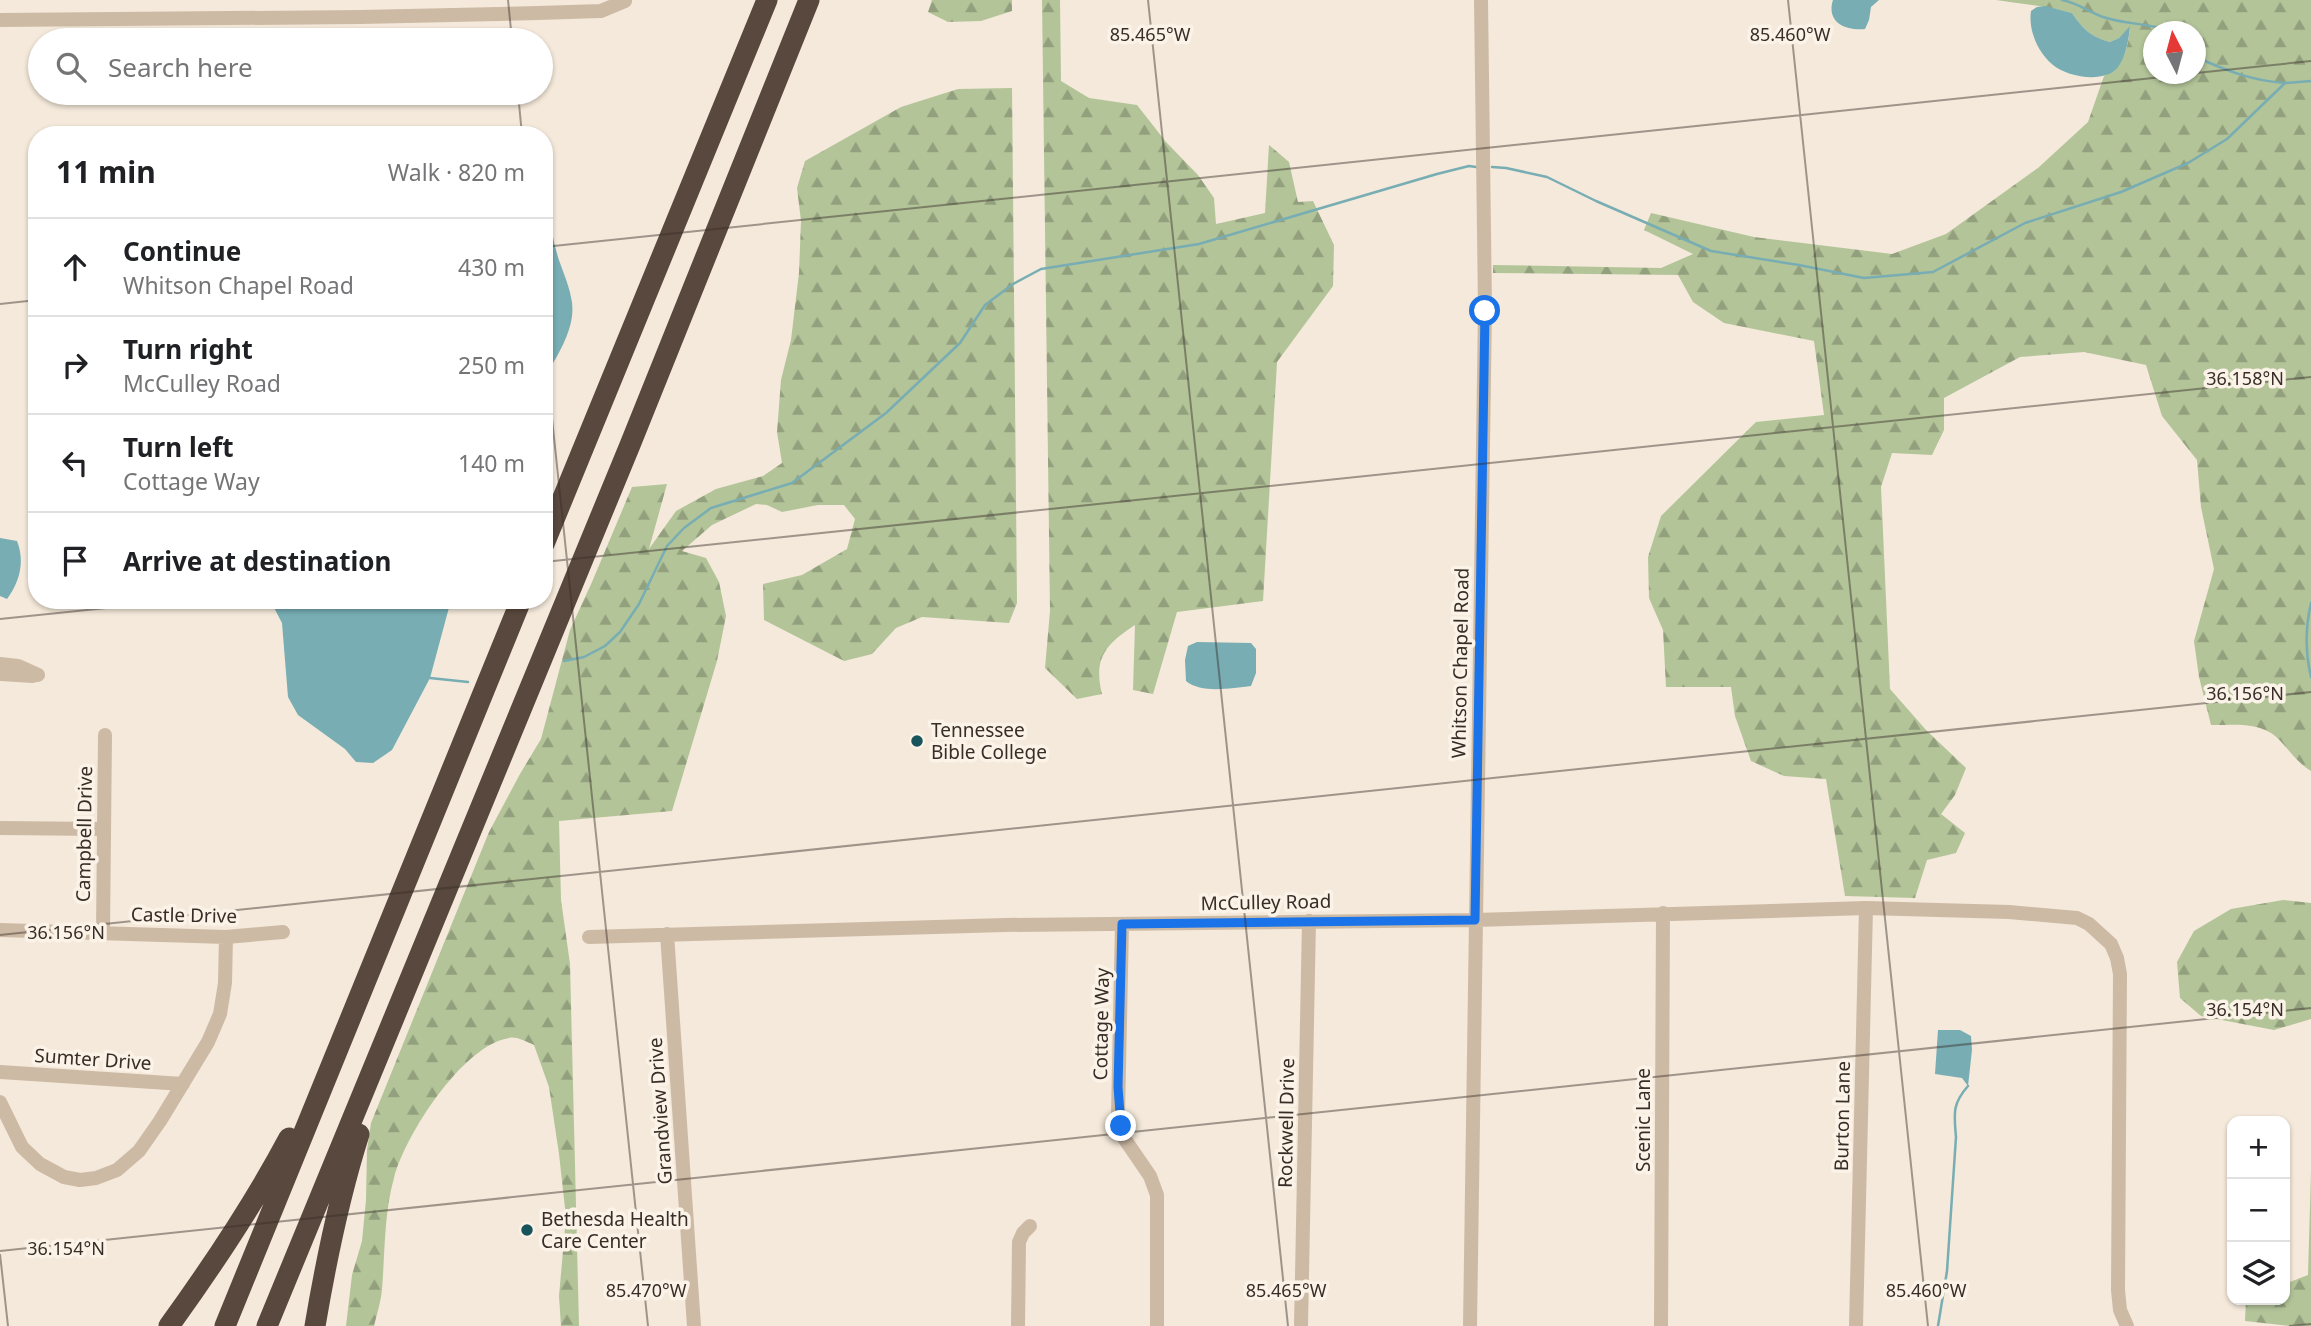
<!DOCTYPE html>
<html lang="en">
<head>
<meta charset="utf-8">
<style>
	:root { --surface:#fff; --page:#f2f2f2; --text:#202124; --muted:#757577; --line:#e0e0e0 }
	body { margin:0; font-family:"Noto Sans",sans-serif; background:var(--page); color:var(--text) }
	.controls { position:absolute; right:21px; bottom:21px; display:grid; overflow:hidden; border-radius:14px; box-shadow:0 2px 5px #0004 }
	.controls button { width:63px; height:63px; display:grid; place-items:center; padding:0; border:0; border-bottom:2px solid var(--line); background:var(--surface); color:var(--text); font:35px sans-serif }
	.compass { position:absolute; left:2143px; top:21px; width:63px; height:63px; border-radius:50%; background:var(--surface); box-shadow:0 2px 5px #0004; rotate:354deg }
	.stop { position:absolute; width:21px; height:21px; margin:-16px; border:5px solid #1a73e8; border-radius:50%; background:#fff }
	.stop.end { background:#1a73e8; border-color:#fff; box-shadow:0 2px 7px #0008 }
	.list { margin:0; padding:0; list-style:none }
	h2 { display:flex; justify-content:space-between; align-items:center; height:91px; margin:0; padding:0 28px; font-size:30px }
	h2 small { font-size:23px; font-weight:400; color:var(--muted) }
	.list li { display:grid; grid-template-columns:46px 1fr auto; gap:21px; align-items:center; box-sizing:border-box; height:98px; padding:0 28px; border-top:2px solid var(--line) }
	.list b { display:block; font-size:26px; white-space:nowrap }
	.list p { margin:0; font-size:23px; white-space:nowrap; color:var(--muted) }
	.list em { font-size:23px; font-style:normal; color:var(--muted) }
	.icon { flex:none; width:38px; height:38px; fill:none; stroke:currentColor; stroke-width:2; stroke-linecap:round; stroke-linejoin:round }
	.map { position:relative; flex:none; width:2311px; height:1326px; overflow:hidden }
	.search { position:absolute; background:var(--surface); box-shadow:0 2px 5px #0004; left:28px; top:28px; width:525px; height:77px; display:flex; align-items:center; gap:18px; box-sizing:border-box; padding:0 24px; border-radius:38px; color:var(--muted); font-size:26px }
	.panel { position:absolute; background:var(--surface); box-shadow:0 2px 5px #0004; left:28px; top:126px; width:525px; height:483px; border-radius:28px }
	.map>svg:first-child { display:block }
	.forest { fill:url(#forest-firs); fill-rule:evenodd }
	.water { fill:#77adb3 }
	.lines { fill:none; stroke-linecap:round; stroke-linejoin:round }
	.stream { stroke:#77adb3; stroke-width:2.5 }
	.minor { stroke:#cdbaa5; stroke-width:14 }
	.highway { stroke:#59483d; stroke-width:21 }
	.route { stroke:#1a73e8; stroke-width:9 }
	.ticks { fill:none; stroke:#382d27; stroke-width:2; stroke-opacity:0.45 }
	.poi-dot { fill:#19545c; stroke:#fbf3e7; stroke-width:2.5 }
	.labels { text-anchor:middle; stroke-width:7; stroke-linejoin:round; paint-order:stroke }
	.street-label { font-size:19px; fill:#382d27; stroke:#fbf3e7 }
	.poi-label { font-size:19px; fill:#382d27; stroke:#fbf3e7; text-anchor:start }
	.ticks-label { font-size:18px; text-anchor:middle; fill:#382d27; stroke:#fbf3e7; stroke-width:7; stroke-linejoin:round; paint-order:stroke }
</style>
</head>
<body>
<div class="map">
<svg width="2311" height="1326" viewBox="0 0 2311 1326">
	<defs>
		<pattern id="forest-firs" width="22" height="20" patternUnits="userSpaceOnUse" patternTransform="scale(1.75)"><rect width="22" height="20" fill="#b3c499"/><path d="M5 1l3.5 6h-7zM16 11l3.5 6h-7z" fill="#93a07d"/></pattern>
	</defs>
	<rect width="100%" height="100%" fill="#f4e9da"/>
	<path class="forest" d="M932,0H1012V11L981,21L948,22L928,12Z
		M1042,0H1060L1061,81L1089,98L1137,105L1166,142L1198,175L1214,198L1216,224L1265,213L1269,145L1289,162L1298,202L1313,201L1334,245L1333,286L1277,362L1263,601L1177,612L1153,694L1133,690L1135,625C1106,644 1093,658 1102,694L1077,699L1045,668L1050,611Z
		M1996,0H2311V771C2293,760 2284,741 2271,733C2253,722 2231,725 2211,725L2199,677L2194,641L2214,569L2201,507L2197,460L2162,416L2146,365L2084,352L2020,357L1944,398V430L1932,455L1892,453L1881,487L1890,689L1926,730L1966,768L1955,795L1941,814L1965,833L1956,853L1927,860L1915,898L1845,896L1826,779L1784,776L1751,761L1735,716L1731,687H1666L1663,630L1649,598L1648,557L1661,516L1756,422L1824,415L1814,341L1724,323L1693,302L1678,275L1493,273V265L1661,268L1693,254L1644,230L1651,213L1754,237L1892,254L1946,234L2038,168L2088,122L2104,76C2124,66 2128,48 2130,27L2119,38L2110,42C2091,37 2083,29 2072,13C2047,6 2022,4 1996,0ZM2154,32H2196V74H2154Z
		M1012,88L1017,603L1009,623L922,617L896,628L872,654L844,661L764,620L763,584L802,575L847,549L855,519L844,505H818L782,512L767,505L756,504L712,525L682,551L706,558L719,582L726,616L717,661L672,811L559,821L561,900L570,964L579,1326H561L559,1296L566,1217L559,1154L549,1087L534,1045C527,1042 516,1036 509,1038C463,1045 405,1135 394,1178C384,1213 385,1253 382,1289C381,1301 377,1314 374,1326H346L352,1275L362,1241L366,1200L367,1150L371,1123L489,832L520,774L541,739L570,630L592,582L632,487L667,484L649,549L676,511L716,489L763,476L782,463L777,432L781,380L791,340L799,273L801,221L797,188L805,161L901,107L958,89Z
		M2283,900L2311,903V1019L2274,1030L2201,1016L2180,998L2177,962L2194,931L2231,909Z
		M2311,1172V1326H2290L2245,1321L2246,1300H2285V1284L2308,1275Z"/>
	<path class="water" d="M1833,0H1879L1871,7L1869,20L1865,29C1845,31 1826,22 1833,0Z
		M2045,6L2072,13C2083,29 2091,37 2110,42L2119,38L2130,26C2129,38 2126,57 2118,67C2105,84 2067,77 2053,65C2038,53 2028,30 2031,11L2037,7Z
		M544,196C551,214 551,232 556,250C560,266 568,281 571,297C578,325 558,355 544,378Z
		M0,538L17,541C25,561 20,582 7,599L0,596Z
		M270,600H451L430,678L392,750L373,763L356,762L345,749L298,715L288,697L282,623Z
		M1197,642L1251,643L1256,649V673L1251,686C1231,688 1202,694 1186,681L1185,660L1188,646Z
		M1938,1030H1960L1971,1036L1972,1050L1968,1086L1962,1078L1935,1074Z"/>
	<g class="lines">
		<path class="stream" d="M2062,0C2078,3 2089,12 2103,17C2126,25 2152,23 2174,32
			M2196,57C2225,70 2252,81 2285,83
			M1492,167L1506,168L1547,177L1596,201L1711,251L1799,265L1864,278L1933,272L2025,223L2121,192L2188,163L2227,139L2285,83L2311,81
			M2311,603C2305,628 2305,652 2311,677
			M564,661L584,657L605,646L620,632L639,604L667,546L684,528L711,508L792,483L831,454L886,413L960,343L985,305L1013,284L1041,269L1199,244L1437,174L1469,166L1476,167
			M430,678L468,682
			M1938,1326L1947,1271L1956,1137C1954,1114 1952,1104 1968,1086"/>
		<path class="minor" d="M0,20L361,17L538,13L601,11L625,1
			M0,664L18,666L38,675
			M0,674L33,676
			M0,828L103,829
			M1122,924L1118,1115L1124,1138L1150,1176L1157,1195V1326
			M0,930L226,937L283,932
			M103,932L105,735
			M667,934L694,1326
			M589,937L1005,925L1475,920L1866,908L2009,912L2077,918L2089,924L2111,944L2117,958L2120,974L2118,1290L2120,1310L2127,1326
			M0,1072L183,1084
			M0,1102L22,1147L40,1164L64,1177L80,1180L96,1178L117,1170L139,1151L160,1121L208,1042L220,1014L225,983L226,937
			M1018,1326L1019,1242L1023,1233L1030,1226
			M1301,1326L1309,921
			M1470,1326L1485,309L1481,0
			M1661,1326L1663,913
			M1856,1326L1866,908"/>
		<path class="highway" d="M544,544L767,0
			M169,1326C213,1265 254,1204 289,1138
			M225,1326L521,600
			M267,1326L630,445L809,0
			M315,1326C326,1261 339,1197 359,1134"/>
	</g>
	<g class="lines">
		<path class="route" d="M1121,1126L1118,1087L1122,924L1475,920L1485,311"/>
	</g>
	<path class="ticks" d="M508,0L512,40M1148,0L1288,1326M1788,0L1928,1326M2196,73L2311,61M518,93L522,135M544,247L2191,74M0,304L37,300M544,343L648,1326M544,562L2311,377M0,619L183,600M0,935L2311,692M0,1251L2311,1008M0,1254L8,1326M2289,1326L2311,1324"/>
	<g class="poi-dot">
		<circle cx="917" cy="741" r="7"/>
		<circle cx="527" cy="1230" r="7"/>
	</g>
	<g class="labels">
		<g class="street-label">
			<text transform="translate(1460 663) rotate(-89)" y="7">Whitson Chapel Road</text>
			<text transform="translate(84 834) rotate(-89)" y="7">Campbell Drive</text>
			<text transform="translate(1266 902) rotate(-1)" y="7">McCulley Road</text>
			<text transform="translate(184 915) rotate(1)" y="7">Castle Drive</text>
			<text transform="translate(1101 1024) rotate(-89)" y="7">Cottage Way</text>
			<text transform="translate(93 1059) rotate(4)" y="7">Sumter Drive</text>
			<text transform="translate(660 1111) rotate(-94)" y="7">Grandview Drive</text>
			<text transform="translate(1842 1116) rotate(-89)" y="7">Burton Lane</text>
			<text transform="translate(1643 1120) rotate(-90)" y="7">Scenic Lane</text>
			<text transform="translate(1286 1123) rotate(-89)" y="7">Rockwell Drive</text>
		</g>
		<g class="poi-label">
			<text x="931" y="737">Tennessee<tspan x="931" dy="22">Bible College</tspan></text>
			<text x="541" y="1226">Bethesda Health<tspan x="541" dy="22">Care Center</tspan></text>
		</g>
	</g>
	<g class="ticks-label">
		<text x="1150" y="41">85.465°W</text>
		<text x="1790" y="41">85.460°W</text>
		<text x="2245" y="385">36.158°N</text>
		<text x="2245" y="700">36.156°N</text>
		<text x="66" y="939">36.156°N</text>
		<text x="2245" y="1016">36.154°N</text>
		<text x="66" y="1255">36.154°N</text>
		<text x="646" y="1297">85.470°W</text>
		<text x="1286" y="1297">85.465°W</text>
		<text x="1926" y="1297">85.460°W</text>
	</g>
</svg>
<div class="controls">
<button>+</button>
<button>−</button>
<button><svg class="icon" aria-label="layers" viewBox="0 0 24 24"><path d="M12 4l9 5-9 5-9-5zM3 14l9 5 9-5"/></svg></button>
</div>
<svg class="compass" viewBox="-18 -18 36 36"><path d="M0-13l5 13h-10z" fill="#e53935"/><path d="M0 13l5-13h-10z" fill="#757577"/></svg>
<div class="stop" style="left:1485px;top:311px"></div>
<div class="stop end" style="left:1121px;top:1126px"></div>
<div class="search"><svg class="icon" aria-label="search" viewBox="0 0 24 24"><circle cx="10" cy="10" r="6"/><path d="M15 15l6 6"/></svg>Search here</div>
<section class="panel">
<h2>11 min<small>Walk · 820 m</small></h2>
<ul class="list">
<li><svg class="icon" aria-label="ahead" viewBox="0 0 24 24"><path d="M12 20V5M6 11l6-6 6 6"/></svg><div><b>Continue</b><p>Whitson Chapel Road</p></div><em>430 m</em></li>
<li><svg class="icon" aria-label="right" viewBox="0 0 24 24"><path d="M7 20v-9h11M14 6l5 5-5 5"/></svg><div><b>Turn right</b><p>McCulley Road</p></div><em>250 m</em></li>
<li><svg class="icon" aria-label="left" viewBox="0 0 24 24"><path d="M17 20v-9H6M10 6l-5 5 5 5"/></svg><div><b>Turn left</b><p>Cottage Way</p></div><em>140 m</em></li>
<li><svg class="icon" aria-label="arrive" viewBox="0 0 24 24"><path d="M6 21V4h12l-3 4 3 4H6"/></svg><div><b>Arrive at destination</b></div></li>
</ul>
</section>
</div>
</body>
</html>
